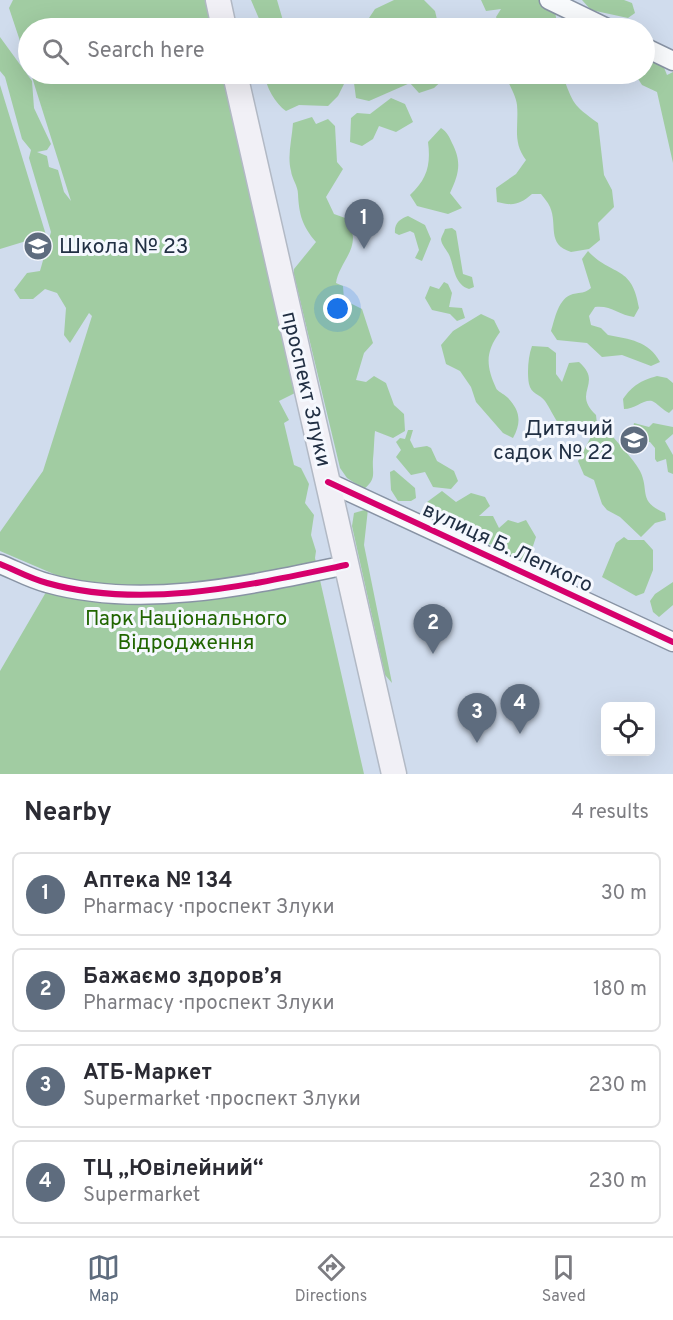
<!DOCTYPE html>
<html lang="en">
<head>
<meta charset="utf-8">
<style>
	:root { --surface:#fff; --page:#f2f2f3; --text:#2b2b33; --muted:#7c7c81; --line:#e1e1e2; --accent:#5e6c7e }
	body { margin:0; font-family:Overpass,sans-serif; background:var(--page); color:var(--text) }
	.controls { position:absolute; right:18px; bottom:18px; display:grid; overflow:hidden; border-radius:9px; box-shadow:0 6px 24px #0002 }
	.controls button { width:54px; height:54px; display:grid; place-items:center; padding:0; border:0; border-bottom:2px solid var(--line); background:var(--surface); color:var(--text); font:30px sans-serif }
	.you { position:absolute; left:338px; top:309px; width:21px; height:21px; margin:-15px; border:4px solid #fff; border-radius:50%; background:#1a73e8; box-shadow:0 0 0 9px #1a73e833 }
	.badge { display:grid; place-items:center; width:39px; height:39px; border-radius:50%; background:var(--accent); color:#fff; font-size:20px; font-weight:700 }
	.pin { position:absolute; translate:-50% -50px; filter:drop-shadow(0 2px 3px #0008) }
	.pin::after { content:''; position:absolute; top:32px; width:21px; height:18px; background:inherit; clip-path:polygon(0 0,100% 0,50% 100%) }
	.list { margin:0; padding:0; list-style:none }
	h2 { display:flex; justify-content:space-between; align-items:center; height:78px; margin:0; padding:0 24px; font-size:26px }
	h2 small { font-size:20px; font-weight:400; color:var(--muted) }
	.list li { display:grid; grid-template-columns:39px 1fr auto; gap:18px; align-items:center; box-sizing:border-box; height:84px; margin:0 12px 12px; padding:0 12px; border:2px solid var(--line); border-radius:9px }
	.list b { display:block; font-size:22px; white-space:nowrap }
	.list p { margin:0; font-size:20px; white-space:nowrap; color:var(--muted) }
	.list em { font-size:20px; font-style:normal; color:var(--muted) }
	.icon { flex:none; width:33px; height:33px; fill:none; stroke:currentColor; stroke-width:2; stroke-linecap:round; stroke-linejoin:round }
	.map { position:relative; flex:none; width:673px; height:774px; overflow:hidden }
	.search { position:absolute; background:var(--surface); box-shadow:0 6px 24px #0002; left:18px; right:18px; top:18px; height:66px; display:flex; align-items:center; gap:15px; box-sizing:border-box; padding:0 21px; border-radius:33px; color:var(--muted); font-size:22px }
	.sheet { height:462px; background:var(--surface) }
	nav { display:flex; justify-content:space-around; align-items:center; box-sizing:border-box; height:84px; border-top:2px solid var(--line); background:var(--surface); font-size:16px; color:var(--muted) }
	nav a { display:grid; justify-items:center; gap:3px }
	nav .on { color:var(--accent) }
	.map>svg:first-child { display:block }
	.green { fill:#a1cca2 }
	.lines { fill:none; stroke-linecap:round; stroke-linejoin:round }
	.minor-casing { stroke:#8893a4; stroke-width:21 }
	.major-casing { stroke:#b2b9c5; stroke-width:27 }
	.minor { stroke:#f8fafc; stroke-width:18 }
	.major { stroke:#f1f0f6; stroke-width:24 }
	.cycleway-casing { stroke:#f5f8fe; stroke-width:10 }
	.cycleway { stroke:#d6006c; stroke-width:6 }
	.labels { text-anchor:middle; stroke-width:6; stroke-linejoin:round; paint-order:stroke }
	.poi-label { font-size:21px; fill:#212f43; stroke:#f5f8fe; text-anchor:start }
	.street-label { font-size:21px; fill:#212f43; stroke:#f5f8fe }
	.park-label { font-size:21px; fill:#206500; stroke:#f5f8fe }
</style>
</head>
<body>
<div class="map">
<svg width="673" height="774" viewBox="0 0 673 774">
	<rect width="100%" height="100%" fill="#d0dced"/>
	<path class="green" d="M13,0H218L222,28H28V65L9,8Z
		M251,0H277L284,24L289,28H263Z
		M394,0H424L435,11L439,28H368L365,24L375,9Z
		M481,0H543L554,6L557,23L548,28H501L496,17L501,9L486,11Z
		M582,0H624L632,3L635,13L628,18L591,10Z
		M0,37L32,81L34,108L51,144L47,150L37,152L47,156L49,167L58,170L64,192L71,201L31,74H229L295,393L279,401L289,420L284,423L294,465L301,468L309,484L305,503L314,515L311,535L316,551L315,558L364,774H0V671L56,575L0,551V532L43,471L92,316L89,313L70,343L64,335L66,308L57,293L45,289L33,299H20L14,290L27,273L40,271L51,232L29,158L31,150L22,139L5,77L0,71Z
		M645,56L663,65L667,75L673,72V163L657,92L642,85L635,74H644Z
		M265,74H343L345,82L338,96L328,106L299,105L286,111C276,104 265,86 265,74Z
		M359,74H446V77L434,88L419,93L410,83L369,101L356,98L354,83Z
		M505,74H562C574,105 572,104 598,123L604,175L612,190L614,207L598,223L600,240L589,249L571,252C546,244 558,225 550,207C548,202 544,198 541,194H532C519,205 513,206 497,202L496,188L516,174L526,160C512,142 519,126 517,105C516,95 508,83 505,74Z
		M0,85L46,235L0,249Z
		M391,98L405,104L413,122L396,132L379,126L373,139L362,146L350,142L351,118L357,113L370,114Z
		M312,117L316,124L328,119L335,126L337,162L343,169L326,197L334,214L348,219C349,225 353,232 353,238C353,254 338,267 336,283L343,286L344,300L362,309L373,343L364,353L356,380L366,382L374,376L386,383L394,405L404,414L405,431L393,438L375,431C374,440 374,451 373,459C372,474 377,478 364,489L347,478L340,468L294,275V269L316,242C302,226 299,214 298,194C298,186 292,179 291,171C287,156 292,139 293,123Z
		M441,128C447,132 449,136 452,143C462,162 459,174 450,193L462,208L448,214L417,206L410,195C427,179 431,165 428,142Z
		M408,216L425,225L431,239L422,261L415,258L419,250L414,233L410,231L399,235L395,233C394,223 400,219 408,216Z
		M452,228L456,231L463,274L472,277L474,287L469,289C455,285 454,268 450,257C448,251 441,245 441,239C442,235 444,233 445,229Z
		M588,251C612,277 632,264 639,308L634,317C619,315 611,305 595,307L589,316L591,325L601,328L608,335C629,339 649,341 660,362L651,366L622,355L602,357L587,343L557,340L551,331C555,319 558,298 573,294C582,292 583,294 591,288L582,259Z
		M444,282L448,284L452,293L449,307L462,308L465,318L457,321L450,314L432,310L425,298L430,286L439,289Z
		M481,314L494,320L500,332C485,352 486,366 496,388C497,391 504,394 507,397C520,410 522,422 513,438L503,433L476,402L471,387L460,371L446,364L441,345L453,331Z
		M532,346L548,347L556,353V374L562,382L569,363L579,362C604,384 571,392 596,415L598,433L609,432C619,445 632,457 640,471C650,491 637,501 665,513L666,520L655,523L641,537L620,517L607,510L602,504L594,480L584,475L578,461L592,435L587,436L578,431L575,436C558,430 555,416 545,401C540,394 531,394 529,384C527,373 528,357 532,346Z
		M657,376L667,378L673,383V409L669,413C663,410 657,403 652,401C644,399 635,409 624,409L623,399C633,385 640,381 657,376Z
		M634,423L649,427L653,423L673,427V434L665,441L673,455V474L668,472L666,459L657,462L655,459V448L650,442H638L632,433Z
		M408,430H413L410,440L414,448L427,446L431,448L437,461L454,471L458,481L451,489L433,487L425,472L411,475L396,457L401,450L396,442L400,438L405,439Z
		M394,470L415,488L416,498L411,501H398L391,490L390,472Z
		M442,491L456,502L471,493L485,497L490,506L479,516H493L499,528L508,520L518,523L526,520L536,537L528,561L510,557L502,545L482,544L473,533L459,530L434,514L427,502Z
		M368,509L364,545L392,683L385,675L352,526L354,513Z
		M624,537L628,540H644L653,550V570L644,593L636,596L602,577L616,543Z
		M673,582V605L659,617L653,612L650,601L655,594Z"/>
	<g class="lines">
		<g class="minor-casing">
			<path id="minor" d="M549,0L607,28
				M644,47L673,61
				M328,482L673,642
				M0,564C15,570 31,579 47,583C143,610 250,585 346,565"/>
		</g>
		<g class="major-casing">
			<path id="major" d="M218,0L224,28
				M235,74L394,774"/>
		</g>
		<use href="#minor" class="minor"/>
		<use href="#major" class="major"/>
		<g class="cycleway-casing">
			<path id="cycleway" d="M328,482L673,642
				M0,564C15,570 31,579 47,583C143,610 250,585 346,565"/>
		</g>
		<use href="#cycleway" class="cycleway"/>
	</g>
	<defs>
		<g id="school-disc" transform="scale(1.5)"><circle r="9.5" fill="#5e6c7e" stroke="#f5f8fe"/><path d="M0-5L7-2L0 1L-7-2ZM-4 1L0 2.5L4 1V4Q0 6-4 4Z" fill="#fff"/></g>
	</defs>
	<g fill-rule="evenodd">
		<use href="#school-disc" x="38" y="246"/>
		<use href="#school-disc" x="634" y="440"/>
	</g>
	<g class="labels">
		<g class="poi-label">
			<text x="59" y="253">Школа № 23</text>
			<text x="613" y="435" text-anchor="end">Дитячий<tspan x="613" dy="24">садок № 22</tspan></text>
		</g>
		<g class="street-label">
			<text transform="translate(307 389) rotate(77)" y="7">проспект Злуки</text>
			<text transform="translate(508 547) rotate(25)" y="7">вулиця Б. Лепкого</text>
		</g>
		<g class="park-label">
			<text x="186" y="625">Парк Національного<tspan x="186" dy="24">Відродження</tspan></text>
		</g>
	</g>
</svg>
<div class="controls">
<button><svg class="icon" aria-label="locate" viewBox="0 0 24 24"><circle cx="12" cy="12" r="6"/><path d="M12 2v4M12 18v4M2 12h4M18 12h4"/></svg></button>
</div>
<div class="you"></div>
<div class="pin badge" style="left:364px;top:249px">1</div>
<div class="pin badge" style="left:433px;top:654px">2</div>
<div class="pin badge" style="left:477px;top:743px">3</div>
<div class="pin badge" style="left:520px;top:734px">4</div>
<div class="search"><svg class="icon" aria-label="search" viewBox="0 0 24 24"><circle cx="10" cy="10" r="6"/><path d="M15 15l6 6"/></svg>Search here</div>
</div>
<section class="sheet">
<h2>Nearby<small>4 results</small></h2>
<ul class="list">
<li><span class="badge">1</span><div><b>Аптека № 134</b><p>Pharmacy · проспект Злуки</p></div><em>30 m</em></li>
<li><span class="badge">2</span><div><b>Бажаємо здоров’я</b><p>Pharmacy · проспект Злуки</p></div><em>180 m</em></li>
<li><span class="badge">3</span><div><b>АТБ-Маркет</b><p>Supermarket · проспект Злуки</p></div><em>230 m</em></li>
<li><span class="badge">4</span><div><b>ТЦ „Ювілейний“</b><p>Supermarket</p></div><em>230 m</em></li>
</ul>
</section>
<nav>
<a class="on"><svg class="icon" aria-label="map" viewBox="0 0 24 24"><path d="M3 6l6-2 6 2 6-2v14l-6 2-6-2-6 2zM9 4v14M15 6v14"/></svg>Map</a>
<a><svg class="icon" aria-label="directions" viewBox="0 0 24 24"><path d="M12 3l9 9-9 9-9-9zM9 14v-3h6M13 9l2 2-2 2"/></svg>Directions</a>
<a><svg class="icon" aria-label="saved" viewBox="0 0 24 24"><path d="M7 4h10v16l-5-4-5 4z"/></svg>Saved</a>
</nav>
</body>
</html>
